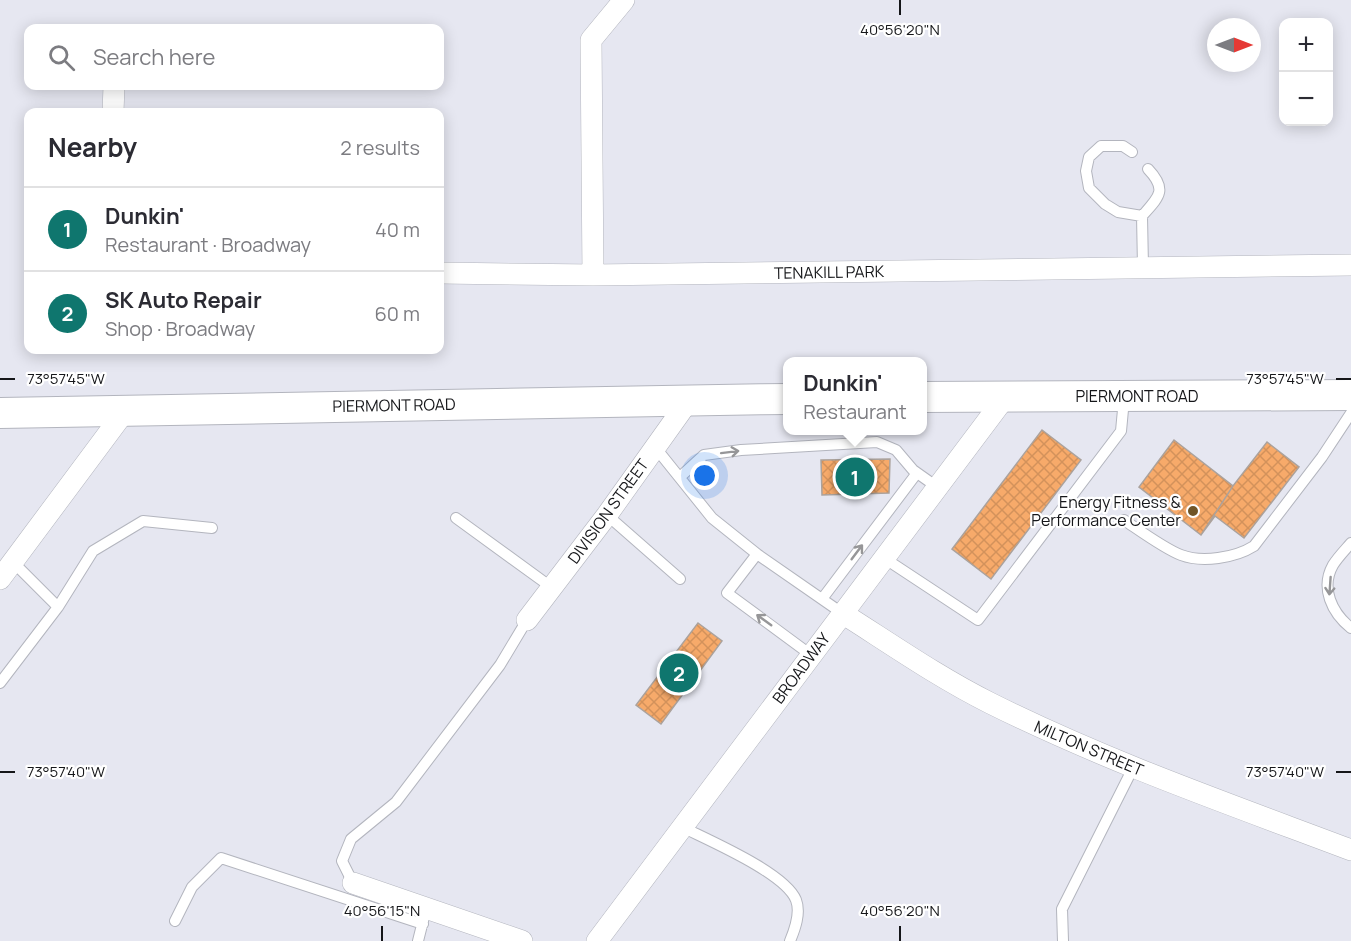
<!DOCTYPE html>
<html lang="en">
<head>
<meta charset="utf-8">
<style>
	:root { --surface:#fff; --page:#f7f7f7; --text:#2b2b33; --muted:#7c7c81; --line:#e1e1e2; --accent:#0f766e }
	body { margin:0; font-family:Manrope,sans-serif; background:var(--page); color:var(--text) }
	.controls { position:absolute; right:18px; top:18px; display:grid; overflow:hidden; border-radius:12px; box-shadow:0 3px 15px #0003 }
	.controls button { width:54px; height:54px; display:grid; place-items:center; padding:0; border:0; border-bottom:2px solid var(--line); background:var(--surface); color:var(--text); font:30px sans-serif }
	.compass { position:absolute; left:1207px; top:18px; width:54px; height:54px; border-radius:50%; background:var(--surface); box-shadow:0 3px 15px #0003; rotate:90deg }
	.you { position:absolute; left:705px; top:476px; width:21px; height:21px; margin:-15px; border:4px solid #fff; border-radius:50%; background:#1a73e8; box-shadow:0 0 0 9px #1a73e833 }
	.badge { display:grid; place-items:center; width:39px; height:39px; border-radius:50%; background:var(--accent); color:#fff; font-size:20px; font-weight:700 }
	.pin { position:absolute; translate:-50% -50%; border:3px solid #fff; box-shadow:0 2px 6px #0006 }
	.popup { position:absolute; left:783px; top:357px; width:144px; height:78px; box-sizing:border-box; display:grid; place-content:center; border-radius:12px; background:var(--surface); filter:drop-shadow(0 2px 4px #0005); font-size:20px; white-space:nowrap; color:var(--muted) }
	.popup b { font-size:22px; color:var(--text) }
	.popup::after { content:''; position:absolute; left:50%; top:100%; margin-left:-12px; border:12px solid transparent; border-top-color:var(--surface) }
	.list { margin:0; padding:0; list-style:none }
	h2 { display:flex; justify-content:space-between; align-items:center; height:78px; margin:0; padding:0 24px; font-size:26px }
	h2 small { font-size:20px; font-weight:400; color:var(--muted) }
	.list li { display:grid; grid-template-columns:39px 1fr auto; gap:18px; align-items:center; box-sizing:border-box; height:84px; padding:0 24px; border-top:2px solid var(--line) }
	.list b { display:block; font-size:22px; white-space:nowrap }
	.list p { margin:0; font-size:20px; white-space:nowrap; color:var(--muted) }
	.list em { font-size:20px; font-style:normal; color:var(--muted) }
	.icon { flex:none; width:33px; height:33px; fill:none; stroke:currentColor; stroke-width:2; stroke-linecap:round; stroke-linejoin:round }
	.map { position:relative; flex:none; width:1351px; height:941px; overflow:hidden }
	.search { position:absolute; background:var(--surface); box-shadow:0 3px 15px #0003; left:24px; top:24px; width:420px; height:66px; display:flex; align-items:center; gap:15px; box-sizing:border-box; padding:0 21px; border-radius:12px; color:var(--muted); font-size:22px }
	.panel { position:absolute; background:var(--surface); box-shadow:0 3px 15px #0003; left:24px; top:108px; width:420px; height:246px; border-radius:12px }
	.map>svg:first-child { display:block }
	.building { fill:url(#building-cross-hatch); stroke:#aba29c; stroke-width:1.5 }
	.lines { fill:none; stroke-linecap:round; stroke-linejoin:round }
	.lane-casing { stroke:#b3b5be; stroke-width:12 }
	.street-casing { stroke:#b3b5be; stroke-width:22 }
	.secondary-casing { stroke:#b3b5be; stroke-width:32 }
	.lane { stroke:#fff; stroke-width:10 }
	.street { stroke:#fff; stroke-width:21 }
	.secondary { stroke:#fff; stroke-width:30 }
	.oneway { stroke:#969698 }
	.ticks { fill:none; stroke:#151619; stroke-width:2 }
	.poi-dot { fill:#705527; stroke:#fff; stroke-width:2 }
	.labels { text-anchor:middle; stroke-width:4.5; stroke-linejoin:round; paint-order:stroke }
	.street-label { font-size:16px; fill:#151619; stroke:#fff }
	.poi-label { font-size:16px; fill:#151619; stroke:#fff; text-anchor:end }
	.ticks-label { font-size:15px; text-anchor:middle; fill:#151619; stroke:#fff; stroke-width:4.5; stroke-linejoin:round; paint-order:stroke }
</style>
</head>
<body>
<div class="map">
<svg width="1351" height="941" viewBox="0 0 1351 941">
	<defs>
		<pattern id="building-cross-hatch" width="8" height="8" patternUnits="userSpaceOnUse" patternTransform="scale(1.5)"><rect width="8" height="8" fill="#f7aa6a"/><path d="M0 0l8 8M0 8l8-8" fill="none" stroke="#d3925b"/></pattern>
	</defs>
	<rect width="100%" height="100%" fill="#e6e7f1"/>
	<path class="building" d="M1042,430L1081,460L991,579L952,549Z
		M1174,440L1233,486L1267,442L1299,467L1244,538L1215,516L1201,535L1139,487Z
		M1174,440L1233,486L1201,535L1139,487Z
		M1174,440L1233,486L1201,535L1139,487Z
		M890,459L889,493L822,495L821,460Z
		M698,623L722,641L661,724L636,705Z"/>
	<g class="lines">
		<g class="lane-casing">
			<path id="lane" d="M1132,152L1123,146H1101L1089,157L1086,171L1089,188L1105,204L1118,212L1142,216
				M1143,267L1142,216C1159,197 1168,190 1148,169
				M655,447L712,518L757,554L727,593L811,655
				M680,477L704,455L741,450L877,442L896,450L913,470L937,487
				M607,515L680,579
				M456,518L551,587
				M1124,520C1139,530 1165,549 1181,555C1202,563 1235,558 1254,546L1322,457L1351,413
				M1351,543C1345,550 1338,557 1333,565C1320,588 1332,613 1351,628
				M757,554L842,613
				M884,558L978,620L1121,431L1124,399
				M822,599L917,473
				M58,607L93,551L143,521L212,528
				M0,683L58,607L13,562
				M682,827C710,841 785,873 796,900C801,913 795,929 790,941
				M353,883L342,861L351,839L396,802L500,665L527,620
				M175,921L192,887L221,858L423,924
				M418,941L424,917
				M1063,941L1062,909L1133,768"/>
		</g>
		<g class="street-casing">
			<path id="street" d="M624,0L591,40L593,275L1351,265
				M113,112L114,86
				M440,273L593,275
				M0,579L125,411
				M842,613C891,644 938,677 990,703C1106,761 1229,804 1351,850
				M527,620L607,515L689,400
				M353,883L522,941
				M597,941L1006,396"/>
		</g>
		<g class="secondary-casing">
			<path id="secondary" d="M922,397L1351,395
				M0,413C262,408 525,402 788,399"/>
		</g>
		<use href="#lane" class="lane"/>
		<use href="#street" class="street"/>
		<use href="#secondary" class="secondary"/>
	</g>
	<defs><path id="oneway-shaft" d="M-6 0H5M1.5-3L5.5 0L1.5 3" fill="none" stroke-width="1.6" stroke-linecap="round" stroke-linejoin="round" transform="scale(1.5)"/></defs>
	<g class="oneway">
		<use href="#oneway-shaft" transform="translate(730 452) rotate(-7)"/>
		<use href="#oneway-shaft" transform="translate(857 552) rotate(-53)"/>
		<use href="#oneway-shaft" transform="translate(1330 586) rotate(94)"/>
		<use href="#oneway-shaft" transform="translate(764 620) rotate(-144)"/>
	</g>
	<path class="ticks" d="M900,0V15M0,379H15M1336,379H1351M0,772H15M1336,772H1351M382,926V941M900,926V941"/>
	<circle class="poi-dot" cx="1193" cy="511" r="6"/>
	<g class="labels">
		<g class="street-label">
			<text transform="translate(829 272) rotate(-1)" y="6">TENAKILL PARK</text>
			<text x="1137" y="402">PIERMONT ROAD</text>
			<text transform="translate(394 405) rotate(-1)" y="6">PIERMONT ROAD</text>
			<text transform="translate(608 511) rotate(-54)" y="6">DIVISION STREET</text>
			<text transform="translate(801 668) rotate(-53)" y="6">BROADWAY</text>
			<text transform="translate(1089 748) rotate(23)" y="6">MILTON STREET</text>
		</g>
		<g class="poi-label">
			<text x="1181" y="508">Energy Fitness &amp;<tspan x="1181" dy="18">Performance Center</tspan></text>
		</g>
	</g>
	<g class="ticks-label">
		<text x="900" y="35">40°56'20"N</text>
		<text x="1285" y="384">73°57'45"W</text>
		<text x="66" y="384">73°57'45"W</text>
		<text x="1285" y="777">73°57'40"W</text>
		<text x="66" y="777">73°57'40"W</text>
		<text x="382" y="916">40°56'15"N</text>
		<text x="900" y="916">40°56'20"N</text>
	</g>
</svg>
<div class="controls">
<button>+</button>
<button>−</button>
</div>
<svg class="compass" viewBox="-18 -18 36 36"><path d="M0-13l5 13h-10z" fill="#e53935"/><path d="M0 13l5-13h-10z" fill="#7c7c81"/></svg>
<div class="you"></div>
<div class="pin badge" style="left:855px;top:477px">1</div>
<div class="popup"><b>Dunkin'</b>Restaurant</div>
<div class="pin badge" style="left:679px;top:673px">2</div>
<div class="search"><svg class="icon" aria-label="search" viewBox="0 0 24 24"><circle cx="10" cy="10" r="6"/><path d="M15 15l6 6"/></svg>Search here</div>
<section class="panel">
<h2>Nearby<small>2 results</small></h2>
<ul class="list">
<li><span class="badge">1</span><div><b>Dunkin'</b><p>Restaurant · Broadway</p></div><em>40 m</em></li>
<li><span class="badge">2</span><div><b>SK Auto Repair</b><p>Shop · Broadway</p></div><em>60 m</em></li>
</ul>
</section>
</div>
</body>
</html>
